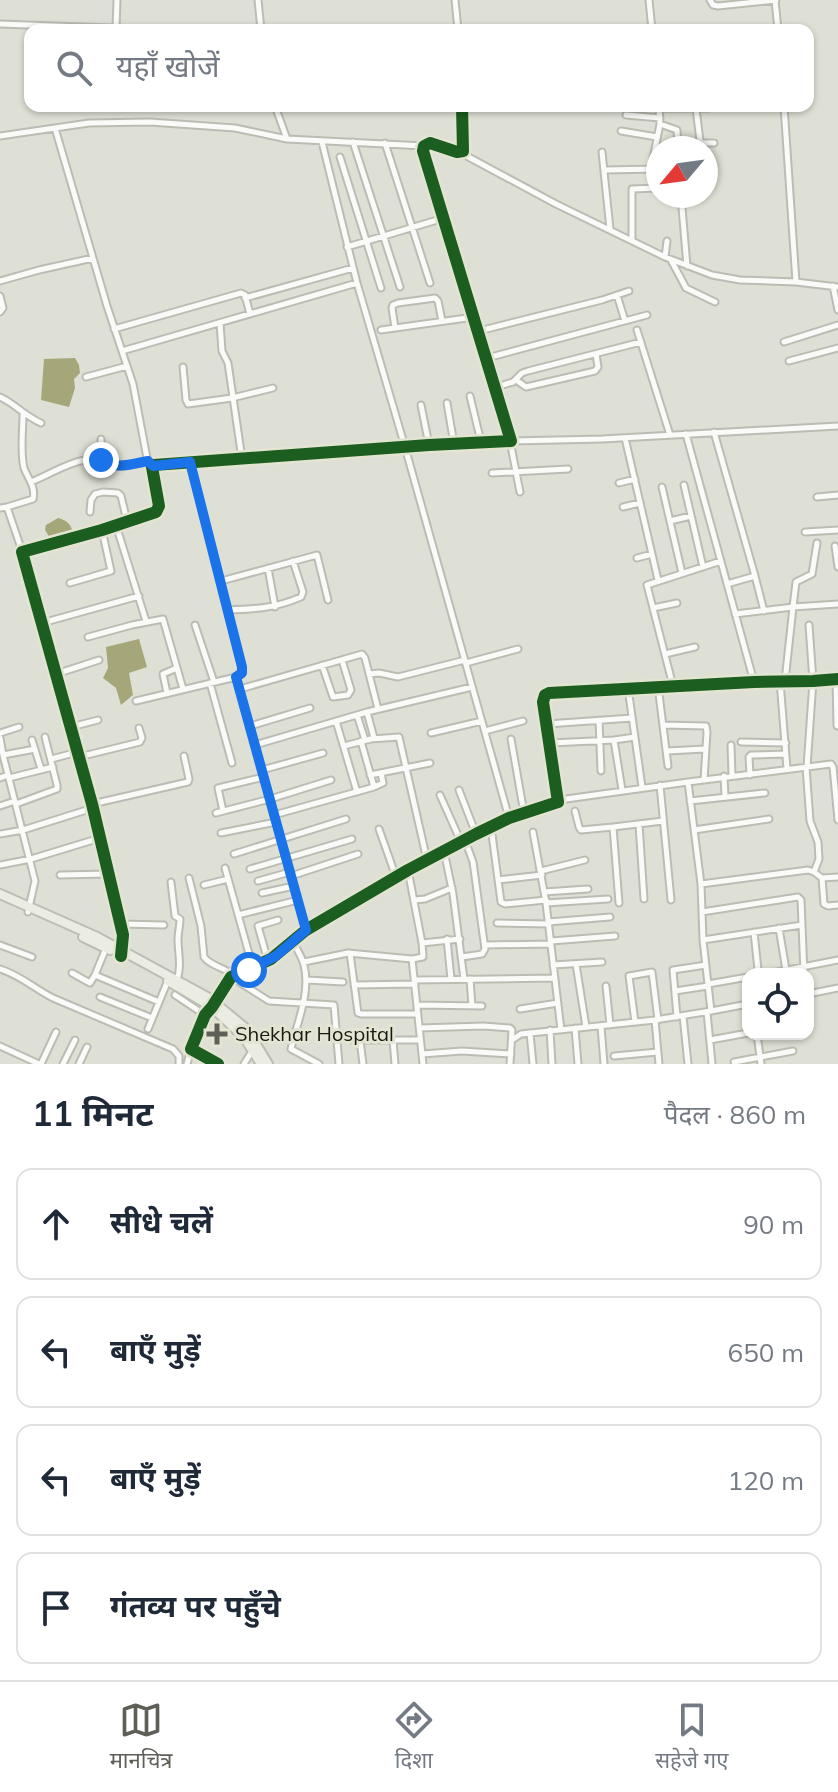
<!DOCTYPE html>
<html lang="hi">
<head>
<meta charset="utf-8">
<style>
	:root { --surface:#fff; --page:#f6f6f7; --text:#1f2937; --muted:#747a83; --line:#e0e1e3; --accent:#5e5f56 }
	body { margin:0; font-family:Mulish,"Noto Sans Devanagari",sans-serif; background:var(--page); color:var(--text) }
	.controls { position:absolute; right:24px; bottom:24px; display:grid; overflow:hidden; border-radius:16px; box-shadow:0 2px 6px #0004 }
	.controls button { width:72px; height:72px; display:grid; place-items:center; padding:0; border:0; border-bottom:2px solid var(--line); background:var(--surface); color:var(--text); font:40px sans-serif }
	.compass { position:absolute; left:646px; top:136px; width:72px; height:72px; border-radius:50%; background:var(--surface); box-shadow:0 2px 6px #0004; rotate:241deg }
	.stop { position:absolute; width:24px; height:24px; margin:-18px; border:6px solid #1a73e8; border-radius:50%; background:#fff }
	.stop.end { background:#1a73e8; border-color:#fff; box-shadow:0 2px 8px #0008 }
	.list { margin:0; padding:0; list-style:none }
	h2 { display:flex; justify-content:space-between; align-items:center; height:104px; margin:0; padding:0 32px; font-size:34px }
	h2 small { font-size:26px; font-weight:400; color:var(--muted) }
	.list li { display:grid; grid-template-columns:52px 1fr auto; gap:24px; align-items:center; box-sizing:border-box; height:112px; margin:0 16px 16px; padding:0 16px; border:2px solid var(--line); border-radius:16px }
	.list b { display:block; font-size:30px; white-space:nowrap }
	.list em { font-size:26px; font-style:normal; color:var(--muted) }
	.icon { flex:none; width:44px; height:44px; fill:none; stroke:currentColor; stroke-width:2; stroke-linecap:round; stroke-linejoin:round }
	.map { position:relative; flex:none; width:838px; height:1064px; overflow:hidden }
	.search { position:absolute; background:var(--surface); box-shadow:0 2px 6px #0004; left:24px; right:24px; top:24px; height:88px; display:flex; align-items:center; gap:20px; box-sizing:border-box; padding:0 28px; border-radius:16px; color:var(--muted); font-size:30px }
	.sheet { height:616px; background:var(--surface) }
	nav { display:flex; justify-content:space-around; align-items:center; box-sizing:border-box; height:112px; border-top:2px solid var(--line); background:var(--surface); font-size:22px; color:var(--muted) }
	nav a { display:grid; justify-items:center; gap:4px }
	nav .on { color:var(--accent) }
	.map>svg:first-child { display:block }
	.water { fill:#a5a77a }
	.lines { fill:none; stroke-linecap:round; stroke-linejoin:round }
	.minor-casing { stroke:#bbbcb4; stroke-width:9 }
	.primary-casing { stroke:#bdbdb8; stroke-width:12 }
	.minor { stroke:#fafaf9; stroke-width:5 }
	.primary { stroke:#ebece2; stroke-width:8 }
	.cycleway-casing { stroke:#e3e4d1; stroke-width:17 }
	.cycleway { stroke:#1b5e20; stroke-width:12 }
	.route { stroke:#1a73e8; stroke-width:10 }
	.poi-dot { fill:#5e5f56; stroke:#e3e4d1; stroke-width:3 }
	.labels { text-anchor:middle; stroke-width:6; stroke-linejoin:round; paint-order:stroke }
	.poi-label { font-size:20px; fill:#181912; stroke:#e3e4d1; text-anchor:start }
</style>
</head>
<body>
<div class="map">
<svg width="838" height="1064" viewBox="0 0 838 1064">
	<rect width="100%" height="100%" fill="#dfe0d5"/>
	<path class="water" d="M75,358L79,365L80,373L74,379L75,388L69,407L41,400L44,359Z
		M58,518C67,520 74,526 72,536L61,539L50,538L45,530L46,525Z
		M139,639L147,667L129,673L133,695L121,705L116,688L103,678L108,668L106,647Z"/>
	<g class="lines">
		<g class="minor-casing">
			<path id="minor" d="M258,0L261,30
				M455,0L458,30
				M649,0L652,30
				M710,0L713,5L718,6L776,0
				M775,0L778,30
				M0,24L166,30
				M116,28L117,0
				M275,106L287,139
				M784,106L796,282
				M659,108H709
				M696,108L700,141L702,143H714
				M626,115L660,118
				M660,124L677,130L678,148
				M55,128L107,306L133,384L147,458L153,466
				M621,131L657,137
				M0,136L89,123L150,122L235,128L287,139L424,146
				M322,142L357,283L405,447L509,818
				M353,142L400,287
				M385,143L430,283
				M602,152L610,229
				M461,153L556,204L665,257L712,275L740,280L796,282L838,287
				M340,157L381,288
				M651,169L660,124L659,106
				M604,170L658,169
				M681,196L687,266
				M632,240V189L658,188
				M347,247L444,218
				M665,257L667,241
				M671,260L686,288L715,302
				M0,281L39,270L93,258
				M833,286L838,310
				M617,295L625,321
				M0,296L3,308L0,312
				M245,298L353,268
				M220,323L222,351L228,363L242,459
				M395,328L392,308L393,305L398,303L435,298L438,301L442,321
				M114,329L241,293L245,295L250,314
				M381,330L474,317
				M637,330L670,435
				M479,331L602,300L629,291
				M784,342L838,325
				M122,351L357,283
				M487,358L647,315
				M789,361L838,348
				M183,367L186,400L188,404L232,398L273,388
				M86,377L127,366
				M516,380L526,387L595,371L598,367L596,354
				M496,387L513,382L522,373L528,371L641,342
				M470,396L481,442
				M0,397C17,405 23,415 41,423
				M447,403L454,444
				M421,405L429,445
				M714,432L755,576L727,584
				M686,434L754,682
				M625,438L658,580
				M101,439L102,461
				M510,441L520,492
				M511,441L602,439L838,426
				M190,462L242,667V673L236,677
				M492,473L568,469
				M31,482C49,475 66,463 85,460C100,457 103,465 116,466C126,467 138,463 148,461
				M619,483L635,479
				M684,485L703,567
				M662,487L682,573
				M817,497L838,495
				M7,507L33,499C36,487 28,479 24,468C20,452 23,431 23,414
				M623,507L640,503
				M0,508L7,507L22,551
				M90,512L91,500L95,494L103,492L118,493L121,496L127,521
				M670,521L691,516
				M116,525L146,621
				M805,532L838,530
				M835,546L838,567
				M637,558L652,554
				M268,568L275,607
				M755,576L764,611
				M221,581L317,555L328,600
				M70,583L111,571L102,530
				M653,608L677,603
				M228,610C256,609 276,608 301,597L303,592L293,561
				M735,614L793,607L796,582L812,574L817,543
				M42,623L139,596
				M195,625L214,682
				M88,637L132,625L163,619L183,689
				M665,654L695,647
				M466,663L518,649
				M322,665L333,697L348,695L351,690L342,660
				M56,674L99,660
				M369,674L379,673L398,677L465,660
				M836,679L837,726
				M780,681L787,769
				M785,681L793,607L838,604
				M210,683L232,763
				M658,686L668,766
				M673,686L647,585L721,561
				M628,688L642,787
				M240,689L362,654L365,658L378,709
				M167,693L163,674L177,668
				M136,701L236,677L306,930
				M367,712L374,738
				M357,715L365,740
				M599,720L601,771
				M336,721L357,792
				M547,724L632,718
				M663,725L706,726L707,732L704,780
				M250,726L310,708
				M71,727L98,720
				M485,731L523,721
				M0,733L19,727
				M431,733L482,721
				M0,738L3,755L35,881L28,912
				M511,739L524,813
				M32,740L41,769
				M614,740L635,737
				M741,742L786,743
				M550,743L614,740L622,790
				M255,745L367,712L472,687
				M731,745L732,775
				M344,746L371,739L399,737L427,860
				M667,751L705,749
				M3,755L35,749
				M79,757L140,742L142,738L139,728
				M51,759L78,752
				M806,767L810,821L818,842L819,859L814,872
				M807,767L813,681L809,625
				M262,770L323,753
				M370,775L430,763
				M750,775L749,757L751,755L786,754
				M724,776L725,797
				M0,778L8,775
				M9,778L53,767
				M688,782L831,764L833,767L838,820
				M660,785L671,900
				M374,787L383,783L381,773
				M459,790L476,834
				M440,795L461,842
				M690,801L765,793
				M16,804L57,789V785L45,737
				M92,804L188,782L189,779L184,756
				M0,806L15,801
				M223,811L218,788L264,777
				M575,811L579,827L581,830L613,827
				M216,813L270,799L331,780
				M274,815L374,787L361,741
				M639,824L644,899
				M491,827L501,902L505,904L546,900
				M379,829L396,877
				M694,830L769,819
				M533,832L546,903L561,1030
				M221,833L276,822
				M0,834L23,830L93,808
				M444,851L453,894L464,979
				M234,854L346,819
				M0,865L31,859L100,838
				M225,868L253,968
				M250,869L352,839
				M408,870L422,943L423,957L412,959L423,1064
				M541,871L585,860
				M60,875L109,874
				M291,876L358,854
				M189,878L201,926L204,957C210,966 224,967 233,975
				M822,878L824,904L828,906L838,905
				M498,880L542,875
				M258,881L290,872
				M171,882L175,916L180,919C180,927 178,932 178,939C178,954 182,965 177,980
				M701,884L808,870L814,872L822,878L838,877
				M204,885L228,879
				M544,892L588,889
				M262,893L294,886
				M415,900L425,899L452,888
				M546,903L608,899
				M619,903L613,827L663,821
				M702,912L798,897L801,900L802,925
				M238,915L298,900
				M548,922L610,917
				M497,923L549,924
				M121,924L164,925
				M779,928L786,970
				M754,932L758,970L756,974
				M447,939L451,979
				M703,940L802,925L804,974
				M551,941L615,936
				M293,942C297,949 302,957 304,965C311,993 297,1022 291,1049L319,1064
				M422,943L460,939
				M0,945L32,957
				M485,945L551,944
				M350,953L358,1013L361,1014H418
				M121,956L123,935L92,804L22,552L102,530L156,512L159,506L152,467L154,465L429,445L511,441L423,151L424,146L430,143L457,152L463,151L462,106
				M462,957L482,954L485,949L473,862L465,840
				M268,961L258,926L278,920
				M304,962L348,953L412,959
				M576,964L586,1027
				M553,965L602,962
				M0,969C20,975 35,989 53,998L173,1049L179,1056V1064
				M72,973L90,983L95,975L159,1002
				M767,974L838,960
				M95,975L106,948
				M231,977L269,1001L334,1005L339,1064
				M470,979L472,1006
				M307,980L343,982
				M414,980L555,978
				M708,984L748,977
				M354,985L415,984
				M606,986L610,1025
				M675,991L708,986
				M808,994L838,988
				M175,995L205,1015
				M100,997L152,1018
				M417,1005L482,1006
				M520,1009L558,1003
				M711,1011L748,1004
				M707,1012L712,1064
				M683,1016L688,1064
				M677,1017L673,970L706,965
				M655,1020L659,1064
				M635,1022L629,976L652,972L658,1020
				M601,1026L604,1064
				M419,1028L483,1026L510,1028L512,1030L510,1064
				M575,1028L578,1064
				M148,1029L169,978
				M550,1030L552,1064
				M530,1033L533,1064
				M757,1034L761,1064
				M351,1040H420
				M360,1040L363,1064
				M393,1040L395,1064
				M512,1040L521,1034L655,1020L711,1011L703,940L701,884L688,782L559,800
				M710,1040L748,1033
				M0,1046L39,1064
				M422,1054L462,1051L511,1054
				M614,1056L658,1052
				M734,1062L793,1051
				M41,1064L56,1032
				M63,1064L75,1040
				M79,1064L87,1047
				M187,1064L191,1049
				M218,1064L191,1049L205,1015L212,1007L231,977L271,959L306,930L408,870L476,834L509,818L558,802L543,702L545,695L549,693L754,682L813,681L838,679
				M244,1064L252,1051"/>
		</g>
		<g class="primary-casing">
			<path id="primary" d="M0,894L97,937L209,998L244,1027L257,1046L268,1064
				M83,937L110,950
				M168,981L212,1007L244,1037L261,1064"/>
		</g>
		<use href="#minor" class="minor"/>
		<use href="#primary" class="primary"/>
		<g class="cycleway-casing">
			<path id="cycleway" d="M121,956L123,935L92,804L22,552L102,530L156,512L159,506L152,467L154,465L429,445L511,441L423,151L424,146L430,143L457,152L463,151L462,106
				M218,1064L191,1049L205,1015L212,1007L231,977L271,959L306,930L408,870L476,834L509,818L558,802L543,702L545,695L549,693L754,682L813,681L838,679"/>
		</g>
		<use href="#cycleway" class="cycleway"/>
	</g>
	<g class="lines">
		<path class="route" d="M101,460C116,470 131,464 148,461L153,466L190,462L242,667V673L236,677L306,930L276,956L249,970"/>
	</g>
	<path class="poi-dot" d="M213 1022h8v8h8v8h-8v8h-8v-8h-8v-8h8z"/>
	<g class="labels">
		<g class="poi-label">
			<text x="235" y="1041">Shekhar Hospital</text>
		</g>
	</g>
</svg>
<div class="controls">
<button><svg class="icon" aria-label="locate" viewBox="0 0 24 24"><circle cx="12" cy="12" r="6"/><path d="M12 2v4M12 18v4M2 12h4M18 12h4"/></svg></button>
</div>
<svg class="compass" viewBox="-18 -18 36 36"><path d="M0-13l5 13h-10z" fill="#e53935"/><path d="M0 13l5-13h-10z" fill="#747a83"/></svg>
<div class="stop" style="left:249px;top:970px"></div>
<div class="stop end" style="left:101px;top:460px"></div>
<div class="search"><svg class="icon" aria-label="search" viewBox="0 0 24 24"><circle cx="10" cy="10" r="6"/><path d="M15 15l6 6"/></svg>यहाँ खोजें</div>
</div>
<section class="sheet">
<h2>11 मिनट<small>पैदल · 860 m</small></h2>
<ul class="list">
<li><svg class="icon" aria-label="ahead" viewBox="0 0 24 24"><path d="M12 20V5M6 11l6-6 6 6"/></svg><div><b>सीधे चलें</b></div><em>90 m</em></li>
<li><svg class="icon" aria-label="left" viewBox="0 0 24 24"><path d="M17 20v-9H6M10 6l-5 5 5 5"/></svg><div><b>बाएँ मुड़ें</b></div><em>650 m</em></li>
<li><svg class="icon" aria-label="left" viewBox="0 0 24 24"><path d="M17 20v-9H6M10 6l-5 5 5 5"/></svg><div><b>बाएँ मुड़ें</b></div><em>120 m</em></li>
<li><svg class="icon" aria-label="arrive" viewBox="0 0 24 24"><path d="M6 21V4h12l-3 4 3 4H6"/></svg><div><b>गंतव्य पर पहुँचे</b></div></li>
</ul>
</section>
<nav>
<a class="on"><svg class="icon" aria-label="map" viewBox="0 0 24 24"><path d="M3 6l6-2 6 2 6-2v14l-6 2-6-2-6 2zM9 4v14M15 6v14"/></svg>मानचित्र</a>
<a><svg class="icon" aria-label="directions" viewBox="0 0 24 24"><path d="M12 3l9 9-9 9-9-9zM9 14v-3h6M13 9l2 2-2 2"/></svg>दिशा</a>
<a><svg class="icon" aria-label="saved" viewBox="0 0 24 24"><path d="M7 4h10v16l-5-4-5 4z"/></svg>सहेजे गए</a>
</nav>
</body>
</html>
